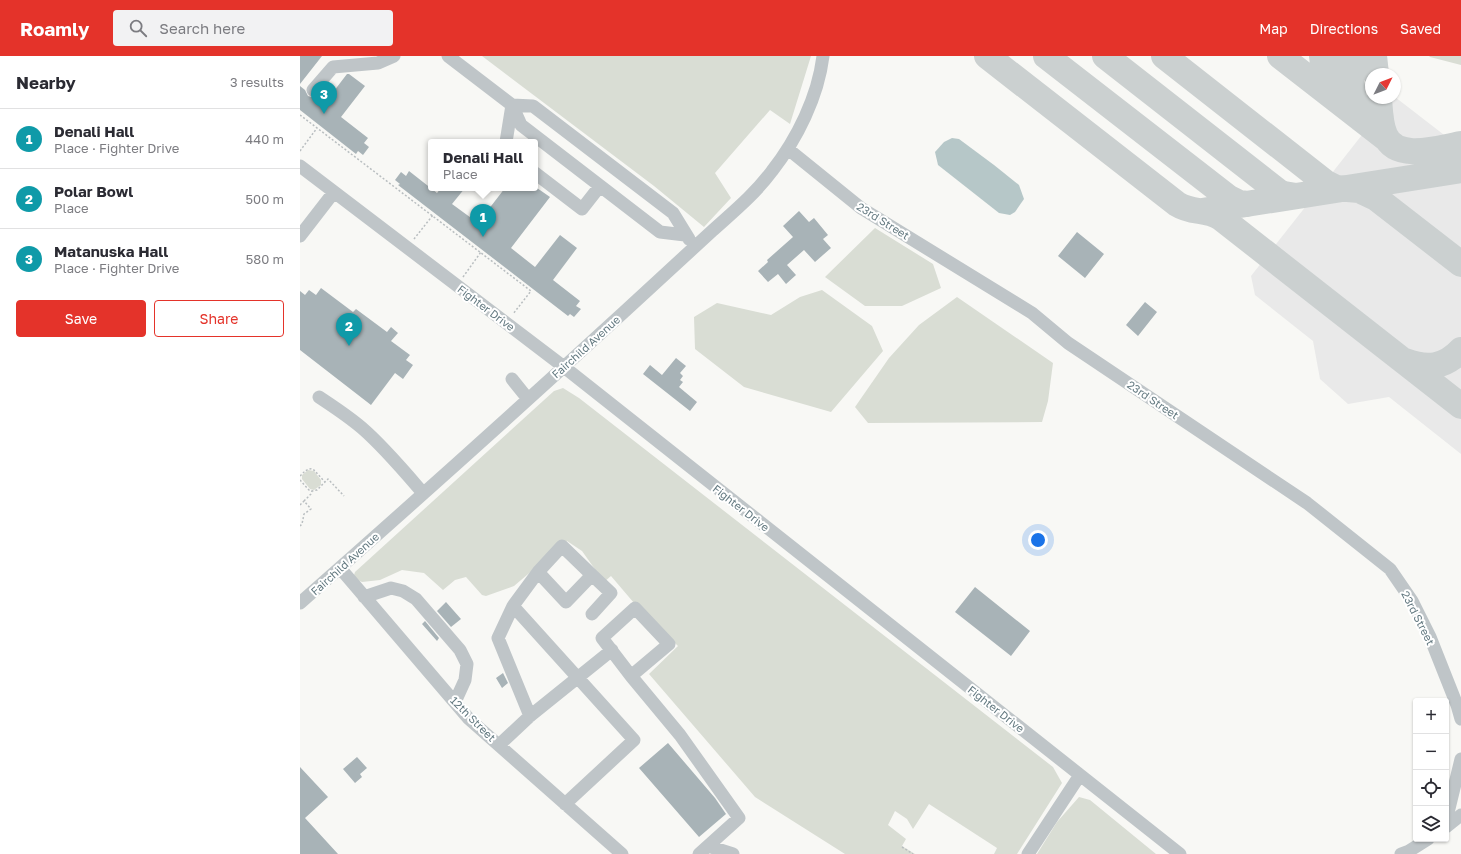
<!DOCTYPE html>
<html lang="en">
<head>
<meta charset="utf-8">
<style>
	:root { --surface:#fff; --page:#f2f2f3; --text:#2b2b33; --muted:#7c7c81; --line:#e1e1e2; --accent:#e4332a }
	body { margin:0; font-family:"Golos Text",sans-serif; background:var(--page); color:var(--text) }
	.controls { position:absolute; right:12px; bottom:12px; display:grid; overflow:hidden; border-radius:4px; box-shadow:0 1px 3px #0004 }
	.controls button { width:36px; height:36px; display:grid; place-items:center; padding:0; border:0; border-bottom:1px solid var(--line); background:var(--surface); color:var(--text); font:20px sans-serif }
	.compass { position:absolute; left:1065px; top:12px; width:36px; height:36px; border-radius:50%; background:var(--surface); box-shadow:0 1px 3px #0004; rotate:48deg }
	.you { position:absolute; left:738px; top:484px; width:14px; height:14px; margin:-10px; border:3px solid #fff; border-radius:50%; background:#1a73e8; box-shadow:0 0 0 6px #1a73e833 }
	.badge { display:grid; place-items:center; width:26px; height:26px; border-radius:50%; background:var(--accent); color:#fff; font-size:13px; font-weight:700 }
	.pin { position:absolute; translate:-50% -33px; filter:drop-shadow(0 1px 2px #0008) }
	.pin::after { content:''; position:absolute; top:21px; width:14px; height:12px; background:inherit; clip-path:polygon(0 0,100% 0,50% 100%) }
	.popup { position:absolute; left:128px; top:83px; width:110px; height:52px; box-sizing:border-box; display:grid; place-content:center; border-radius:4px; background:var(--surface); filter:drop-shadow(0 1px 3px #0005); font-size:13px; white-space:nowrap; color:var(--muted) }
	.popup b { font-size:15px; color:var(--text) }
	.popup::after { content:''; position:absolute; left:50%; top:100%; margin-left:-8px; border:8px solid transparent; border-top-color:var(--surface) }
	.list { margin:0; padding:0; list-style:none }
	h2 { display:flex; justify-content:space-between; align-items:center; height:52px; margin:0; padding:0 16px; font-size:17px }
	h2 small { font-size:13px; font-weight:400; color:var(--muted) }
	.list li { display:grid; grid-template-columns:26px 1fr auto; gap:12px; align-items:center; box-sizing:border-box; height:60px; padding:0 16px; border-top:1px solid var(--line) }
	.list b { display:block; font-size:15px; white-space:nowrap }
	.list p { margin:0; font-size:13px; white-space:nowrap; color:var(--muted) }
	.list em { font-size:13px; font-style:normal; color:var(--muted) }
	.actions { display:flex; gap:8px; padding:12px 16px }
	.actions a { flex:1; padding:9px 0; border:1px solid var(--accent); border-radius:4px; text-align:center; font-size:14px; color:var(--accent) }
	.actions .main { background:var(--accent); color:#fff }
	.icon { flex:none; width:22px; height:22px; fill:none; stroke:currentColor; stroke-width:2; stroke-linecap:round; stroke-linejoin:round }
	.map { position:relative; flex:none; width:1161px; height:798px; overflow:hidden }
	header { display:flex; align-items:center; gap:24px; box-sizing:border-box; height:56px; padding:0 20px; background:var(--accent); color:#fff }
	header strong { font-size:19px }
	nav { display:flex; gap:22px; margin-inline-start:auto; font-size:14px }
	.search { width:280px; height:36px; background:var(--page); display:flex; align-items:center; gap:10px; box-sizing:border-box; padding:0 14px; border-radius:4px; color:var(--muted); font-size:15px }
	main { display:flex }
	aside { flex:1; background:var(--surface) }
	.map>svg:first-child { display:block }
	.built { fill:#e9e9e9 }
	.green { fill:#d9ddd4 }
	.water { fill:#b6c7c8 }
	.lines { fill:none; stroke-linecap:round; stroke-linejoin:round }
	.taxiway { stroke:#cbd0d0; stroke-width:26 }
	.building { fill:#a8b3b7 }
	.path { stroke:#b9bec0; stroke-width:1.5; stroke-dasharray:2 2; stroke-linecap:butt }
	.minor { stroke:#bfc5c8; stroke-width:13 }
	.labels { text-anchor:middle; stroke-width:4; stroke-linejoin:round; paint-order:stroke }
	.street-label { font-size:11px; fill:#637980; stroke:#fff }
</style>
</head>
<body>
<header>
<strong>Roamly</strong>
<div class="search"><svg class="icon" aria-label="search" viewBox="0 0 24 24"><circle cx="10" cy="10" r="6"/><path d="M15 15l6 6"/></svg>Search here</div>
<nav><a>Map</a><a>Directions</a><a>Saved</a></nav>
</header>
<main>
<aside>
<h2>Nearby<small>3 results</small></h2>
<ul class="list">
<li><span class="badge" style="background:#0f9aa8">1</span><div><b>Denali Hall</b><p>Place · Fighter Drive</p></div><em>440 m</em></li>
<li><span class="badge" style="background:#0f9aa8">2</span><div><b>Polar Bowl</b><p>Place</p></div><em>500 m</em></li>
<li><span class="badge" style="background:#0f9aa8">3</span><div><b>Matanuska Hall</b><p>Place · Fighter Drive</p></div><em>580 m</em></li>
</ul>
<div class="actions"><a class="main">Save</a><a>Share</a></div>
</aside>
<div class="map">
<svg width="1161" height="798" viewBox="0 0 1161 798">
	<rect width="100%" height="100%" fill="#f8f8f5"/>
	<path class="built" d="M1095,41L1161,92V398L1089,341L1048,348L1020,323L1013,285L955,239L951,220L1091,42H1095Z"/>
	<path class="green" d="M182,0H511L490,68L470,54L415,117L431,142L404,171L354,130Z
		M1129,0H1161V9L1130,1Z
		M575,172L633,208L641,232L602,250H565L525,221Z
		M522,234L572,270L583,295L531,356L444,331L395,293L394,261L417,247L471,259L500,241Z
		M657,241L753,307L748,345L742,366L568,367L555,351L589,302L619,269Z
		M263,332L279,342L753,711L762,727L717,798H694L697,792L629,748L613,773L607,763L595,755L588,769L606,783L602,790L615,798H545L455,741L349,618L378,590L334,547L311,520L304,526L282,495L267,485L214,530L186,540L182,539L166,521L155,524L143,534L124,517L102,514L80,524L62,526L53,522L55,516L254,335Z
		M8,414L14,415L21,424V429L14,434L10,433L2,423V419Z
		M779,741L790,744L856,798H737L757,766Z"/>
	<path class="water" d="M652,82L659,83L694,109L719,129L724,143L715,156L710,159L699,157L638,109L635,96L644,86Z"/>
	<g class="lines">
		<path class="taxiway" d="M687,0L877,148C893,158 905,152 921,162L1161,350
			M746,0L929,142L939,147L948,148
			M805,0L979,136L984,138L996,140
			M864,0L1026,127L1036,132L1059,134L1076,142L1161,208
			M980,0L1088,84
			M1022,0C1024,15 1024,29 1033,41
			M1048,0L1055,52L1061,63
			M1074,0L1076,18
			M1079,42C1080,54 1080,68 1085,79C1096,106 1139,92 1161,88
			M902,155L1161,114
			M1105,305C1127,313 1144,312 1161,294"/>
	</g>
	<path class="building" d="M0,0H22L0,28Z
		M47,18H49L65,30L41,61L68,82L64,87L69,91L63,99L58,95L56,98L0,54V30L5,34L8,40L15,42L24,48Z
		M109,115L137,137L141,132H165L152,148L178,167L205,132H237L250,141L211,192L235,211L260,179L277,192L253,224L280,245L276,250L281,253L274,261L270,258L268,260L98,129L100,128L95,124L101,116L106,120Z
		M499,155L509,166L514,162L528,179L523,183L531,192L515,206L504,194L487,209L496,219L486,228L478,218L468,226L458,215L468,206L467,204L493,181L483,170Z
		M777,176L804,198L785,222L758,200Z
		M21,232L53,256L56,253L87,276L91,271L98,277L91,285L110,299L106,304L113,309L103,323L95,317L71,349L0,294V235L5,239L9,234L16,239Z
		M845,246L857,256L838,280L826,269Z
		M376,302L386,310L380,317L383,320L380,324L383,326L379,331L397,346L390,355L343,318L350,309L362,319Z
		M675,531L730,575L711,600L655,556Z
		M146,546L161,563L151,571L137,555Z
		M125,565L139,582L137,585L122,568Z
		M203,617L208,627L202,632L196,622Z
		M368,687L415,742L426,758L399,781L339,712Z
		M57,701L67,712L60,718L62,721L55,727L43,713Z
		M0,711L28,741L5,762L38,798H0Z"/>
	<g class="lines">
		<path class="path" d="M0,59L231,235L213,258
			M0,95L17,72
			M114,183L133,159
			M163,221L181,196
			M0,420C4,416 7,412 13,413L25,426
			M0,424L9,434L12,435L17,434L28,423L44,440
			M4,445L11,438L12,435
			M0,449L4,445L11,453L4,458L2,468L0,470
			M602,791L613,798"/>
		<path class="minor" d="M148,0L212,49L221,69L360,176L385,179
			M13,34L33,11L78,7L94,0
			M212,49L233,50L373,157L389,183
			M206,86L212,49
			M488,93L561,152L732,257L768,287L1007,447L1090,513L1112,545L1130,581L1157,649L1161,663
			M0,110L264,311L880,798
			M235,117L282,153L300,130
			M0,180L34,136
			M212,323L228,343
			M19,341C34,351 48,360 62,372C84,391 104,415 123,437
			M40,512L169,663L322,798
			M238,516L266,546L292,519L262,490L238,516L213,550L334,684L265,748
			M64,541L91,532L103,535L116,543L160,594L167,608L165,624L155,646
			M0,547C109,451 217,354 324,256C353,229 383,202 412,175C433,156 455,138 472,115C497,83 518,41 523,0
			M213,550L198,582L230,660
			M335,552L369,588L331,620L302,582Z
			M292,558L311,537L292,519
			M331,620L380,679L439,762L399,798
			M199,689L230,660L312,594
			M1146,765L1161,703
			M1146,771L1161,759
			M408,790L433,798
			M728,798L780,719
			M1101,798L1109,795L1128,783"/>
	</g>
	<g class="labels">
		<g class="street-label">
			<text transform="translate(583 165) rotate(32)" y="4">23rd Street</text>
			<text transform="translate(186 252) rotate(37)" y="4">Fighter Drive</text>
			<text transform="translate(286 291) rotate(-42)" y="4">Fairchild Avenue</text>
			<text transform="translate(853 344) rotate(34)" y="4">23rd Street</text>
			<text transform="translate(441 452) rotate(38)" y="4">Fighter Drive</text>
			<text transform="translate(45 508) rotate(-42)" y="4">Fairchild Avenue</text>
			<text transform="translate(1118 562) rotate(63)" y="4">23rd Street</text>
			<text transform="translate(696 653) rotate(38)" y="4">Fighter Drive</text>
			<text transform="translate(173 663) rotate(45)" y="4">12th Street</text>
		</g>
	</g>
</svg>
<div class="controls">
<button>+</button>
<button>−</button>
<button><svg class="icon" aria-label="locate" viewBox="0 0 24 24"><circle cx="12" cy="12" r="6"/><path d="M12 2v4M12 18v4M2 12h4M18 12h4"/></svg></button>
<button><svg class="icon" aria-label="layers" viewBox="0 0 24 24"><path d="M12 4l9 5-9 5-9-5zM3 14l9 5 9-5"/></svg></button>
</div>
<svg class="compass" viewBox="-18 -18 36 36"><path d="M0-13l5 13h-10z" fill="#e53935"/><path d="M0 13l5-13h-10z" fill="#7c7c81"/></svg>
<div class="you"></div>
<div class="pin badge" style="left:183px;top:181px;background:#0f9aa8">1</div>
<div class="popup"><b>Denali Hall</b>Place</div>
<div class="pin badge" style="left:49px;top:290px;background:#0f9aa8">2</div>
<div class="pin badge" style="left:24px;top:58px;background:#0f9aa8">3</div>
</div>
</main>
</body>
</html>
